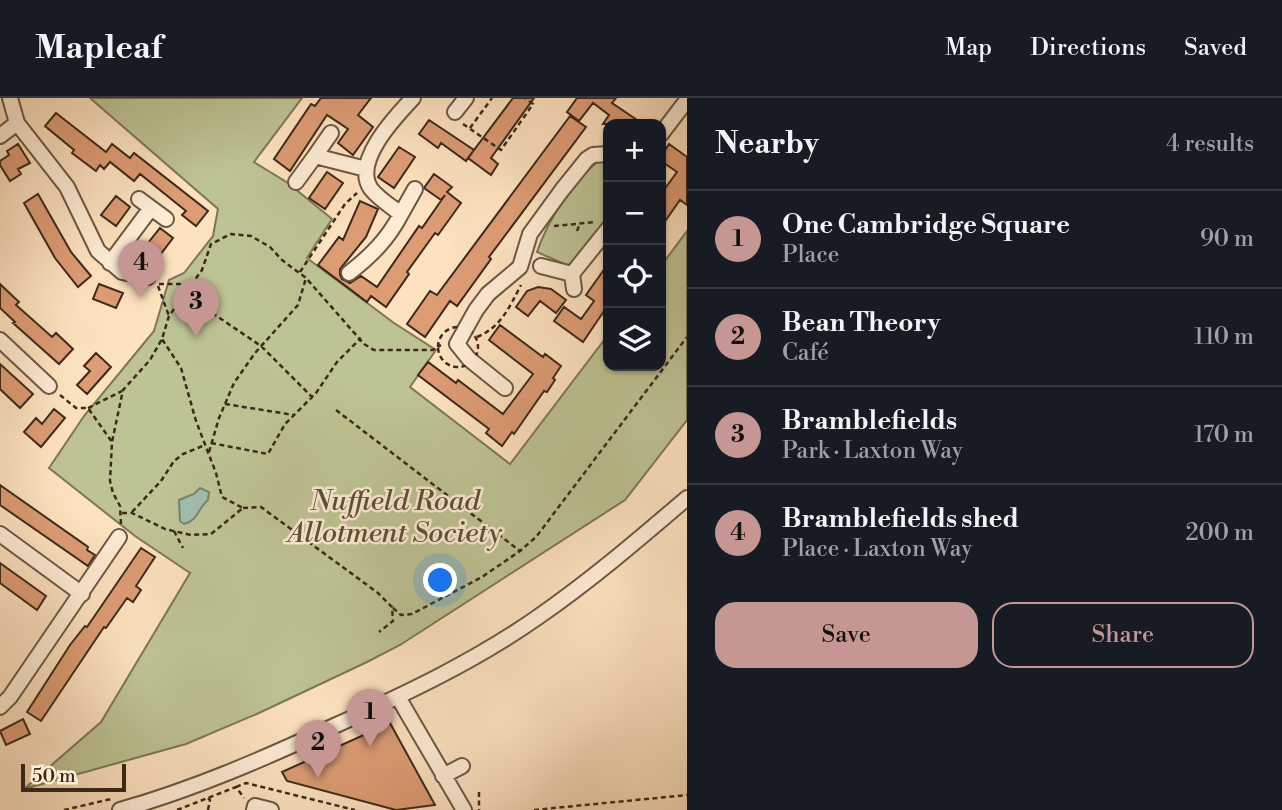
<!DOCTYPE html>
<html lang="en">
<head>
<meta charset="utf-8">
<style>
	:root { --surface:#171b24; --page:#20242c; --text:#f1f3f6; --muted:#9ea1a6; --line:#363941; --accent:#c59692 }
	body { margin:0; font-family:"Libre Bodoni",serif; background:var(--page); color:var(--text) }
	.controls { position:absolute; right:21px; top:21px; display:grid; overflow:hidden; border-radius:14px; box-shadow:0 2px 5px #0004 }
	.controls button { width:63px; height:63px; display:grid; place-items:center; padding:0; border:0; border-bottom:2px solid var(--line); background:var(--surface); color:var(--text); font:35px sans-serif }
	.scale { position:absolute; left:21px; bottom:18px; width:105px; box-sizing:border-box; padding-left:7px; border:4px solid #3c291a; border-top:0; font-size:19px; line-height:24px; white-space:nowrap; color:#3c291a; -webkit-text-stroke:5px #feecd5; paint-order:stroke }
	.you { position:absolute; left:441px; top:483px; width:24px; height:24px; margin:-18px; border:5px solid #fff; border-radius:50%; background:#1a73e8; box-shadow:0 0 0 10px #1a73e833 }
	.badge { display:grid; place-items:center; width:46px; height:46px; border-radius:50%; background:var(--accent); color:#111; font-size:23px; font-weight:700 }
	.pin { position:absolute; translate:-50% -58px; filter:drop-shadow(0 2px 4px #0008) }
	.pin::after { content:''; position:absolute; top:37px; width:24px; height:21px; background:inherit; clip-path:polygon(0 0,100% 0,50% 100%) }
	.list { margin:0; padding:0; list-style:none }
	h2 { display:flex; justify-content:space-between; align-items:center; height:91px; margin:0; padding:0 28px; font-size:30px }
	h2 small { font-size:23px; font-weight:400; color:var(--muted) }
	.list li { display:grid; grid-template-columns:46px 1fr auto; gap:21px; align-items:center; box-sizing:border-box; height:98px; padding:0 28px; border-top:2px solid var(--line) }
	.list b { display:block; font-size:26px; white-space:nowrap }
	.list p { margin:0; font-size:23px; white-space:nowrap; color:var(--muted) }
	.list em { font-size:23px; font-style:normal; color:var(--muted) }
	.actions { display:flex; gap:14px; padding:21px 28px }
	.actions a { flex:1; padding:16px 0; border:2px solid var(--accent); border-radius:21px; text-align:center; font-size:24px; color:var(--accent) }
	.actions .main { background:var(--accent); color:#111 }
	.icon { flex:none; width:38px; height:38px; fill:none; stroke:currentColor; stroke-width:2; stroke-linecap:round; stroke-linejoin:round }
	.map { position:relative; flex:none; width:687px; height:712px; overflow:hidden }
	header { display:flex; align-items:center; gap:42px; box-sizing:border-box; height:98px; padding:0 35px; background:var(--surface); border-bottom:2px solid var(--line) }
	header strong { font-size:33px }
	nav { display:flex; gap:38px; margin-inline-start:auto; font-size:24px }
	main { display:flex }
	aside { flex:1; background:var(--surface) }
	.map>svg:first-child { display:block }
	.green { fill:#bec393; stroke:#7d7656; stroke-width:2 }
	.water { fill:#a0bead; stroke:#788272; stroke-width:2 }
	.building { fill:#dd9c74; stroke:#3c291a; stroke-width:2 }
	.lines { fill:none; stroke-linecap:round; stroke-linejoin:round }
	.minor-casing { stroke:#6c5743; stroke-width:18 }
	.path { stroke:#3c291a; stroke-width:2.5; stroke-dasharray:5 3.5; stroke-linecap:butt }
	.minor { stroke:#feecd5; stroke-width:14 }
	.labels { text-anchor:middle; stroke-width:5; stroke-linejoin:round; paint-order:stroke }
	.park-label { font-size:28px; font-style:italic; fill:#5c5038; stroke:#feecd5 }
</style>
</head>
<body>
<header>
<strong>Mapleaf</strong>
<nav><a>Map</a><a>Directions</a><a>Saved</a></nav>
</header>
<main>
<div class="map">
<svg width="687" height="712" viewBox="0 0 687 712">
	<rect width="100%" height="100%" fill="#fde2bf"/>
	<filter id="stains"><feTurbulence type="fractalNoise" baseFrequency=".00286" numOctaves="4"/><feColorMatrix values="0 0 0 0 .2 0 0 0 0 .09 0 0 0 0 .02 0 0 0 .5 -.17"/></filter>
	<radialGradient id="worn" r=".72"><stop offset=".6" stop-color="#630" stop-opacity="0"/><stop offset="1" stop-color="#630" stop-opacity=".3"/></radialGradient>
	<path class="green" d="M90,0H302L254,64L288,85L332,121L307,160L394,225L436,252L410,289L510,366L608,237V268H661V168L687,133V322L625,402L400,547L367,564L259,615L186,646L24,691L101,624L190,475L135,438L49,370L84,318L154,233L169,182L184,175L213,138L218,111Z
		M599,62L608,63V125L571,169L537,154C549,119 572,86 599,62Z"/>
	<path class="water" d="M200,390L209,394L208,402C197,411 199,422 184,426L180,423L179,402L194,396Z"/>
	<path class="building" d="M321,0H371L358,17L373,29L353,57L338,45L348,31L327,17L290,73L274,61L311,6L315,8Z
		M513,0H534L491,60L498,66L491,77L468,60Z
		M577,0H616L612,5L643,26H603L609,17L593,5L579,23L567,14Z
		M56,15L106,54L112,46L130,60L134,55L208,113L196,128L182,117L186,113L140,76L134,83L110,64L104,71L100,67L96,73L72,55L74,52L45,28Z
		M570,18L586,29L489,159L491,161L457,208L450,203L425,239L407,226L430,193L437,197Z
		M429,22L474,52L466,63L441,45L438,50L419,36Z
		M18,46L30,65L18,71L21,76L10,83L0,67V63L9,57L7,53Z
		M669,46L687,59V107L680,102L661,129V96L677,74L661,63V59Z
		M399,49L415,59L394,90L378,79Z
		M327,74L343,85L325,111L309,100Z
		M434,76L452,89L447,94L461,105L438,137L435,135L407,174L409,176L386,209L371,198L367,204L318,167L339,139L343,142L360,103L378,111L366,139L340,171V177L342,181L350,185L361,178L377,189L419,128L422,130L445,97L441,102L424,90Z
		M38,96L71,154L91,178L78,189L55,160L24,105Z
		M116,98L130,109L116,128L101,117Z
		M160,130L173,140L157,161L144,150Z
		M608,166V207L583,244L554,223L564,209L581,221L594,203L586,197Z
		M0,186L19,204L16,207L52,239L56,235L73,251L59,266L13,225L15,224L0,210Z
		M99,186L123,195L116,210L93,201Z
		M538,189L551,191L566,202L556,215L540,203L528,218L516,209L527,193Z
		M500,227L543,259L545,256L561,268L553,280L555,282L547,294L544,293L514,336L512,334L502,348L486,335L489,331L418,277L428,264L456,285L458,282L503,316L533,276L489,242Z
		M96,255L111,269L87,296L77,287L90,273L84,268Z
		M0,266L33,296L20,310L0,291Z
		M54,311L65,320L41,349L24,334L36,320L42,326Z
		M0,387L88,449L87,452L95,457L88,468L0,407Z
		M141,450L155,459L136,488L141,492L133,504L127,500L106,530L104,529L41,623L27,614L70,547L85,528L87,529Z
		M0,465L46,498L37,512L0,485Z
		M23,621L30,636L6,647L0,633Z
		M390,625L435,707L396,712L287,683L282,674Z"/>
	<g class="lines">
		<g class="minor-casing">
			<path id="minor" d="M10,0L17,25L67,89L98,153L122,174L148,179
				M455,14L466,0
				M661,36L687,2
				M0,38L17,25
				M315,58L331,35
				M296,84L315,58L366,71
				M139,101L166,121
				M401,116L415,91
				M110,165L151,110
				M541,168L572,176L608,131
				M349,175C371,158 388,141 401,116C392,109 379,101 371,91C352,64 395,19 413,0
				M572,176L574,191
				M0,242L49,288
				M505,290L469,261L457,246L476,212L488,196L520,169L530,136L562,92L587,61L593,57L608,56
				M0,436L82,496
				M398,599L464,712
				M0,609L10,599L119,439
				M443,678L462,668
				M120,712C194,691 263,661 332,629C403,597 474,564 538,519C590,483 638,442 687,400
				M254,712L255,708L271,712"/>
		</g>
		<path class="path" d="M463,26L501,52L533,6L525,0
			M470,30L492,0
			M554,128L596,124
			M577,133L580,125
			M300,174L345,106L357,95
			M159,186H191
			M158,188L169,218
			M184,196L261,248L312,299
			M438 249a20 20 0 1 1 40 0a20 20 0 1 1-40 0Z
			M477,239C501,229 509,210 521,187
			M60,297L76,310H88L112,344
			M225,306L294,317
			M88,310L122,293
			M336,312L520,453L536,439L687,239
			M211,345L268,356L285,326L316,295L337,264L361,240
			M209,354L219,320L234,285L255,255L298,207L306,180
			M243,410L261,409L378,495L392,509L393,523L379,534
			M132,414L161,383L174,363L183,356L205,347
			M122,415H132L165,431L191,437L211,436L243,410L222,399L216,375L196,323L181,270L162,241
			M121,426L120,408L113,395L110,383L112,344L123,292L150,262L162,241L169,218L202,172L211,146L231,136L251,138L270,149L282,162L306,180L364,246L374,252H433L441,247
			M174,433L183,450
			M393,510L401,517L412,516L482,479L520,453
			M236,689L246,685L355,712
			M479,694V712
			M64,712L111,701
			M177,712L236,689L244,700
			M208,712L210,702L208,700
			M534,712L687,697"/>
		<use href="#minor" class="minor"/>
	</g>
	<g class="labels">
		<g class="park-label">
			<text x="395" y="412">Nuffield Road<tspan x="395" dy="32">Allotment Society</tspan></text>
		</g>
	</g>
	<rect width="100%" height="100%" filter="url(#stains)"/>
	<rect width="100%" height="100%" fill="url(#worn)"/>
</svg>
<div class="controls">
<button>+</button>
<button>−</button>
<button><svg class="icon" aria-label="locate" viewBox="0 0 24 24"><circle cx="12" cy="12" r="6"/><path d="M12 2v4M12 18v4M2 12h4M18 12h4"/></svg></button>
<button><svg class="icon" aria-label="layers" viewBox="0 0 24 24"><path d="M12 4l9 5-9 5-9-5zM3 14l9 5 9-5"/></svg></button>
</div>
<div class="scale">50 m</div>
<div class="you"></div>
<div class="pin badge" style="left:370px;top:649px">1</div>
<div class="pin badge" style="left:318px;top:680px">2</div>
<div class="pin badge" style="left:196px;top:239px">3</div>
<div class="pin badge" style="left:141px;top:200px">4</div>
</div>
<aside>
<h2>Nearby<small>4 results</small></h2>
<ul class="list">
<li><span class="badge">1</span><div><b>One Cambridge Square</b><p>Place</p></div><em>90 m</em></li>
<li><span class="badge">2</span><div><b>Bean Theory</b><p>Café</p></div><em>110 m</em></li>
<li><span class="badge">3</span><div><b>Bramblefields</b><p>Park · Laxton Way</p></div><em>170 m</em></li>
<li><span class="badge">4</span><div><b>Bramblefields shed</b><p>Place · Laxton Way</p></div><em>200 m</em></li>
</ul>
<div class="actions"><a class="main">Save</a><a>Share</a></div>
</aside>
</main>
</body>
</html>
